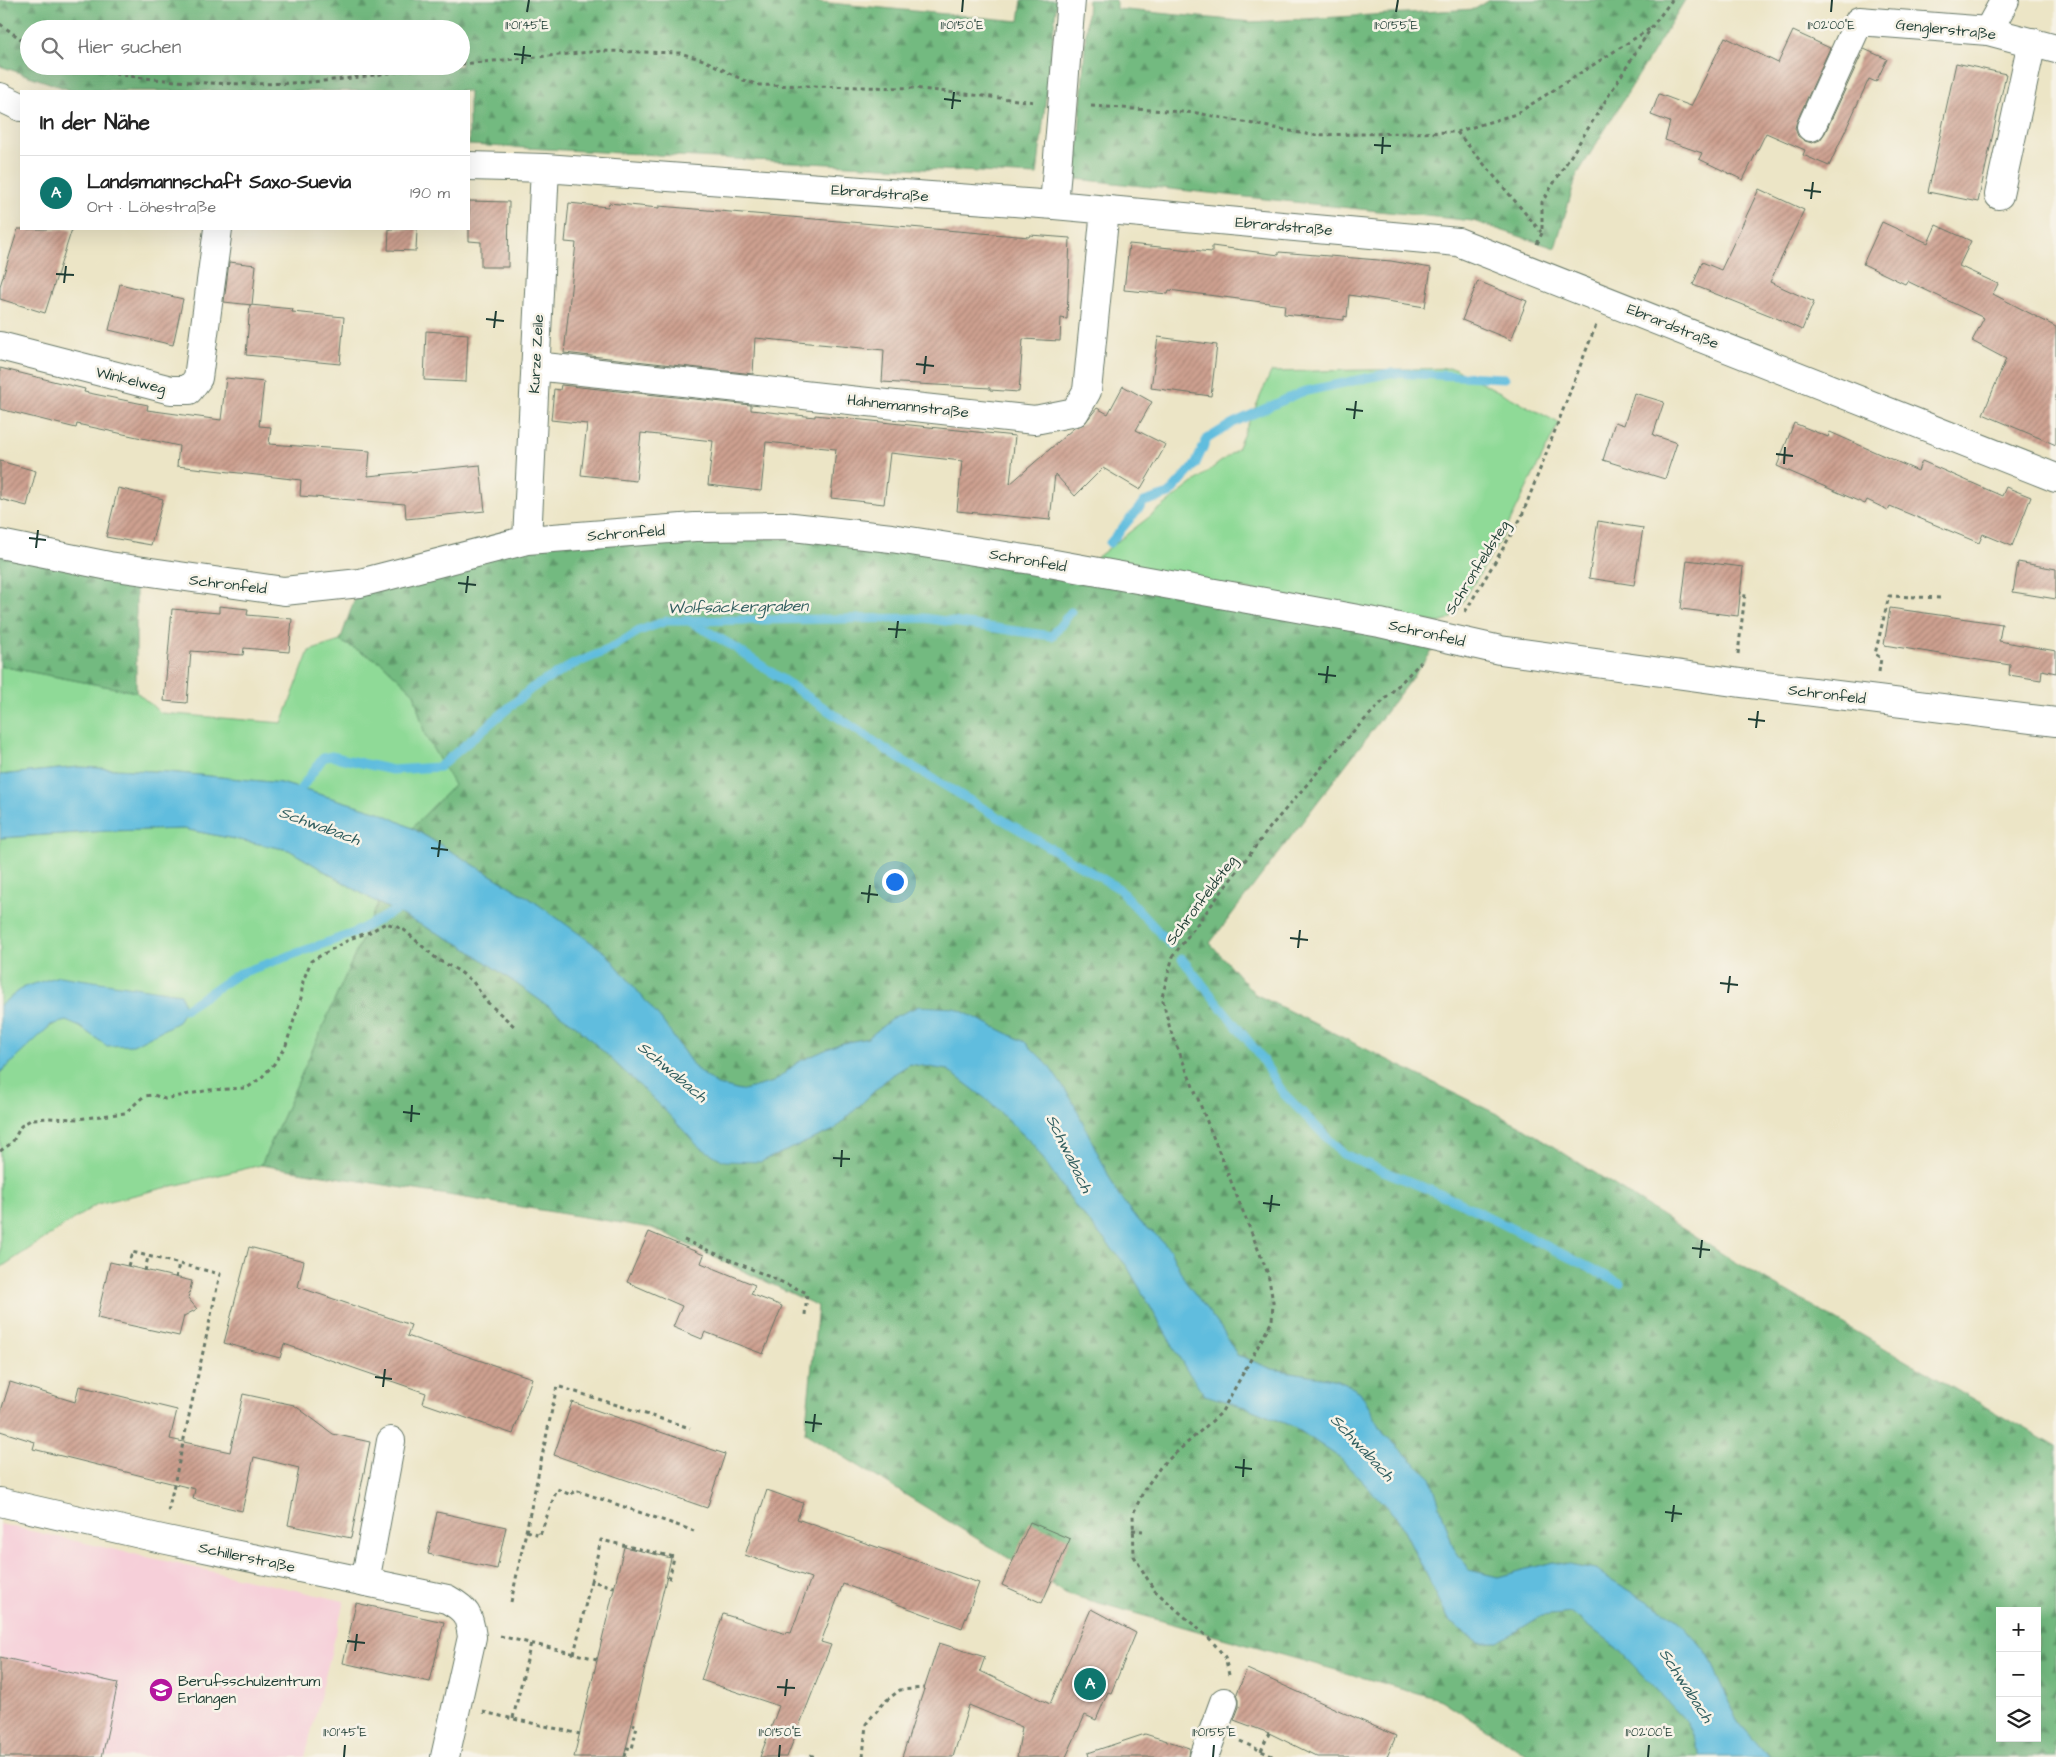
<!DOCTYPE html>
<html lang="de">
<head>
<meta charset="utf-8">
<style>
	:root { --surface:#fff; --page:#f2f2f2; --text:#222; --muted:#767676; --line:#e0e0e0; --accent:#0f766e }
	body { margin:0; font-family:"Architects Daughter",sans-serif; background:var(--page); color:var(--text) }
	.controls { position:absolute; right:15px; bottom:15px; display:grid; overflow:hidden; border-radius:0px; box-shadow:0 5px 20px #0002 }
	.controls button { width:45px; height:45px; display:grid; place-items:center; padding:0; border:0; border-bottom:1px solid var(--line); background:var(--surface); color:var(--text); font:25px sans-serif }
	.you { position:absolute; left:894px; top:881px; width:18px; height:18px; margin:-12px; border:4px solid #fff; border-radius:50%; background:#1a73e8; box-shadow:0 0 0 8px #1a73e833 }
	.badge { display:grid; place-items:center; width:32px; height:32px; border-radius:50%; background:var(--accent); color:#fff; font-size:16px; font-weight:700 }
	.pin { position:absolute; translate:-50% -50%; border:2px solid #fff; box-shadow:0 1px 5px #0006 }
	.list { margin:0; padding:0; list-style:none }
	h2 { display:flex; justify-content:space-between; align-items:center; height:65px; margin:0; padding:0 20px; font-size:21px }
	h2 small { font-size:16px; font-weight:400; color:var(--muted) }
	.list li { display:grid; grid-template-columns:32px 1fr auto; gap:15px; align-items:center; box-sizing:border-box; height:75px; padding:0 20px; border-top:1px solid var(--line) }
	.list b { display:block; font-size:19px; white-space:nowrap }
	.list p { margin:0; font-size:16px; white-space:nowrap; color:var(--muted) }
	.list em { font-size:16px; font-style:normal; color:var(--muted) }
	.icon { flex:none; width:28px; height:28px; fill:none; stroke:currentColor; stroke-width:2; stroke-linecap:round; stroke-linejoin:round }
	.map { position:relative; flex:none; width:2056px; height:1757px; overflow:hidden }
	.search { position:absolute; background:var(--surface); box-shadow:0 5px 20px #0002; left:20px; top:20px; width:450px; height:55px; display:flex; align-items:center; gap:12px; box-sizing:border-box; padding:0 18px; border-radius:28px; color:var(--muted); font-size:19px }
	.panel { position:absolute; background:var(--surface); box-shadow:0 5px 20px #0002; left:20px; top:90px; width:450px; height:140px; border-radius:0px }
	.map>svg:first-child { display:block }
	.built { fill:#f6cfd9 }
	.green { fill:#8fda97; stroke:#578c66 }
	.forest { fill:url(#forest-firs); stroke:#497c5a; fill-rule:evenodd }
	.water { fill:#60bdde; stroke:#407d89 }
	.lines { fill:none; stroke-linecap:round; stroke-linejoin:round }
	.stream { stroke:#60bdde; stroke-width:9 }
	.building { fill:url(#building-hatch) }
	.minor-casing { stroke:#677867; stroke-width:30 }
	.path { stroke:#677867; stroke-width:3; stroke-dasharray:4 4; stroke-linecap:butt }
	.minor { stroke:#fff; stroke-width:28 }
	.ticks { fill:none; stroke:#1f3d34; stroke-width:2 }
	.labels { text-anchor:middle; stroke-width:5; stroke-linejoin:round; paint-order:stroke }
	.street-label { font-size:15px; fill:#1f3d34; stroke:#f7f3e8 }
	.poi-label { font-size:15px; fill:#1f3d34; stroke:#f7f3e8; text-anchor:start }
	.water-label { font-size:16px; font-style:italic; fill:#2f5d5e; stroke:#f7f3e8 }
	.ticks-label { font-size:12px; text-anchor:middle; fill:#1f3d34; stroke:#f7f3e8; stroke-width:5; stroke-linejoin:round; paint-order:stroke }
</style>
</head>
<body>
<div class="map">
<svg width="2056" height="1757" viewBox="0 0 2056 1757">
	<defs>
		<pattern id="forest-firs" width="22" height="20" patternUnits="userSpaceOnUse" patternTransform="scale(1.25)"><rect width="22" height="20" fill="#73ba80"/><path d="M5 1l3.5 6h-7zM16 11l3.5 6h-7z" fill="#5e986a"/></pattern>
		<pattern id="building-hatch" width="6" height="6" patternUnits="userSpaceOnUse" patternTransform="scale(1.25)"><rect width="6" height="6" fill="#cea090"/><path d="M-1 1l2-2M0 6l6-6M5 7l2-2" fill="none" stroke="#a78476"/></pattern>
	</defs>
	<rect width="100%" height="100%" fill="#f7f3e8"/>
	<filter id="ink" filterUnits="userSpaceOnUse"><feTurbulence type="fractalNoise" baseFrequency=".02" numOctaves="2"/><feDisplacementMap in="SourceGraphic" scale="10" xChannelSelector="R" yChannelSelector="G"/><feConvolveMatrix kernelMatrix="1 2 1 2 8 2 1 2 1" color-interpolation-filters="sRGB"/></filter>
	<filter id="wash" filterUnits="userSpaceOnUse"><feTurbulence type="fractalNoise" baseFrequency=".0096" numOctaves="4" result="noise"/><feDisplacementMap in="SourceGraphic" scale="20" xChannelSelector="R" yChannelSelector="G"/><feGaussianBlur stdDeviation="1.12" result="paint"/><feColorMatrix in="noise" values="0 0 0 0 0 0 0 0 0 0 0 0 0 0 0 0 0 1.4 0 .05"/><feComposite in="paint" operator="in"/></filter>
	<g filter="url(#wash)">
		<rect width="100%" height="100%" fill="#ece5c6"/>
		<path class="built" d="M0,1524L344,1601L305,1757H0Z"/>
		<path class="green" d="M1454,368L1559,423L1502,538L1457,611L1449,620L1439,623L1091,562L1237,449L1271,372Z
			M340,641L381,662L414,693L425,735L454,785L412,828L379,812L281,783L168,772L79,767L0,775V666L136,692L161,713L282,723L309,651Z
			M184,829L289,850L378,903L261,1165L97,1204L0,1268V1073C13,1060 48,1019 67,1021C81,1023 96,1038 107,1046L24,987L0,1005V838L107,831Z"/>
		<path class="forest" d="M0,0H798L1019,21L1022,0H1057L1037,175L469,145V91H73L0,66ZM29,29H461V66H29Z
			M1088,0H1116V9L1252,22L1475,9L1490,0H1685L1577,175L1555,248L1473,221L1076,179Z
			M891,538L1443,637L1210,943L1255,994L1521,1126L1732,1260L2056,1447V1757H1769L1740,1724L1706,1652L1677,1619L1595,1570L1553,1562L1498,1577L1469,1570L1453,1547L1431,1478L1385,1435L1360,1392L1339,1380L1272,1369L1237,1355L1221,1328L1185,1281L1170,1250L1154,1233L1139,1222L1118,1195L1072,1100L1025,1042L955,1008L894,1017L868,1038L839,1044L798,1062L774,1082L740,1091L717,1085L695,1068L663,1022L606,953L529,898L412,828L454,785L425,735L414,693L381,662L340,641L360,583L527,540ZM2000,1611H2037V1738H2000Z
			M0,555L136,581V692L0,666Z
			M378,903L463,946L575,1025L658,1103L698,1146L760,1162L834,1130L889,1077L910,1064L948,1070L986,1099L1033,1144L1077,1208L1127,1266L1186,1369L1205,1394L1248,1408L1296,1428L1340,1458L1398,1519L1450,1622L1478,1642H1499L1541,1616L1572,1613L1617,1648L1686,1721L1701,1757H1530L1442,1700L1067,1594L805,1433L818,1306L652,1228L261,1165Z"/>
		<path class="water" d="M79,767L168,772L281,783L379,812L412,828L529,898L606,953L663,1022L695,1068L717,1085L740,1091L774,1082L798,1062L839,1044L868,1038L894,1017L919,1006L955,1008L1025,1042L1048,1065L1072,1100L1118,1195L1139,1222L1154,1233L1170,1250L1185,1281L1221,1328L1237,1355L1272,1369L1339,1380L1360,1392L1385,1435L1431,1478L1453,1547L1469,1570L1498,1577L1553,1562L1595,1570L1677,1619L1706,1652L1740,1724L1769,1757H1701L1686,1721L1617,1648L1572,1613L1541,1616L1499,1642H1478L1450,1622L1398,1519L1340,1458L1296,1428L1248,1408L1205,1395L1186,1369L1127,1266L1077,1208L1033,1144L986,1099L948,1070L910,1064L889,1077L834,1130L760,1162L724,1161L698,1146L658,1103L575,1025L463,946L378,903L289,850L184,829L107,831L0,838V775Z
			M59,976L181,994L185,1009L178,1022L133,1045L107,1046L80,1027L66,1021L51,1025L0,1073V1005L24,987Z"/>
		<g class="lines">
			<path class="stream" d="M1110,543L1144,502L1169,494L1195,465L1207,439L1233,423L1302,392L1390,373L1505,378
				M691,622L731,645L900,759L1118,888L1170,944
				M294,798L323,758L331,756L392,770L439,767L532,688L574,664L608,650L639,631L666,621L924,618L1052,636L1071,612
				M1182,959L1258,1053L1283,1093L1343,1154L1459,1202L1620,1283
				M185,1009L238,974L354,933L398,909L405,908"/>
		</g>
		<g id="blocks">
			<path class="building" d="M1793,31L1830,48L1797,121L1795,128L1798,136L1805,141L1812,143L1820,140L1825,133L1864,49L1887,59L1876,82L1869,79L1829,166L1803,155L1805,150L1766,133L1743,180L1699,159L1702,153L1665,140L1670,122L1651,115L1659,94L1691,106L1725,37L1778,63Z
				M1956,63L2006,74L1978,202L1928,192Z
				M1759,189L1804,210L1770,282L1814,302L1802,330L1774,317L1693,285L1702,262L1721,270Z
				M469,201L509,202L508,267H481V242L469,241Z
				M569,203L608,207L609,203L659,208V206L1029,237L1030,235L1070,238L1067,319L1061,318L1060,341L1023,339L1019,392L990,390V388L882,382L884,350L755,338L753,374L564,353L576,243L565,242Z
				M1882,222L1928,243L1936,225L1971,241L1959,266L1998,284L1993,294L2056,327V445L1983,414L2006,359L1972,341L1984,318L1907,281L1905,284L1863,264Z
				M18,229H72L45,313L0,299V286Z
				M389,229H417L416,251L388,250Z
				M1129,244L1212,252V246L1279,255V252L1391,261L1431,268L1425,307L1349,295L1347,317L1344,316V320L1284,314L1285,305L1169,290L1168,294L1124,290Z
				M229,262L256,265L252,305L224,302Z
				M1478,281L1527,301L1511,340L1462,320Z
				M120,284L183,299L173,345L109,330Z
				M250,305L293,309L292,312L344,317L340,364L246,355Z
				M426,331L468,334L466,382L424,380Z
				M1158,337L1217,345L1211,396L1151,388Z
				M0,368L85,389L84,392L148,405L147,410L221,420L226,378L264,382L259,426L271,427L269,444L370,451L368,476L480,465L485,511L406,519L405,504L300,496L301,480L177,466L179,446L77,424L76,428L0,409Z
				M561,385L751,405V410L815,417V415L1015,436L1010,484L1074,428L1084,424L1097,408L1108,414L1123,386L1152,402L1136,430L1166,445L1140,490L1103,468L1075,496L1055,474L1050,520L957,511L962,461L890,453L884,504L831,498L836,449L766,442L761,491L708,485L713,441L641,433L636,481L581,475L587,424L551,420L554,389L560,390Z
				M1634,393L1664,402L1653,435L1677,443L1665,479L1603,460L1615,422L1624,425Z
				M1794,423L1828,437L1830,432L1918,471L1922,461L2002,496L2006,487L2031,497L2012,546L1983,534L1979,543L1890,506L1888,510L1867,500L1865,504L1777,466Z
				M0,461L36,471L27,506L0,499Z
				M118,488L163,499L151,545L106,537Z
				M1598,521L1643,528L1634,585L1589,578Z
				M1687,560L1743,567L1738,616L1681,609Z
				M2018,562L2056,569V599L2013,592Z
				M219,606L248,609L247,615L292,619L289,652L244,648L243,655L191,651L187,703L164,701L172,609L219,613Z
				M1890,608L2002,624L1999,641L2056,651V673L2042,670L2041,680L2009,675L2010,665L1884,645Z
				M649,1232L704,1255L701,1263L755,1285L751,1294L782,1306L763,1354L705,1332L702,1339L673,1327L682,1306L627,1282Z
				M249,1247L304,1261L298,1287L411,1325L407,1336L532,1378L513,1434L423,1403L426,1393L284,1344L280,1358L224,1343Z
				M110,1262L192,1281L188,1298L197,1309L184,1316L179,1336L97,1318Z
				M10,1382L75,1402L79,1386L177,1410L170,1439L230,1452L243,1394L294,1405L333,1434L370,1442L351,1538L288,1525L299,1468L254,1457L242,1511L193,1499L195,1489L33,1449L35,1442L0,1431V1414Z
				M572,1402L725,1454L707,1508L554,1455Z
				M767,1490L803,1503L797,1519L979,1583L962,1628L843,1584L821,1642L831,1645L787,1757H760L779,1706L701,1680L723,1614L786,1634V1632L791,1633L811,1578L745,1555Z
				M437,1512L506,1527L497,1569L428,1554Z
				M1030,1522L1070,1539L1042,1603L1002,1585Z
				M624,1547L671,1558L624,1757H574Z
				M356,1603L444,1622L430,1682L343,1663Z
				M1091,1609L1136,1633L1111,1693L1108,1692L1096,1720L1085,1715L1066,1757H1017L1022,1727L969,1705L953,1757H902L939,1643L985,1657L980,1671L1050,1704Z
				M0,1657L118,1683L102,1757H0Z
				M1247,1669L1396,1736L1387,1757H1318L1269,1733L1234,1720L1239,1707V1700L1237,1693Z
				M1145,1734L1190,1748L1189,1757H1089L1088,1753Z"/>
		</g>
	</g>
	<g filter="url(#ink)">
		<use href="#blocks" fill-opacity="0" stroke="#677867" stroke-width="1"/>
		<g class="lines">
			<g class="minor-casing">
				<path id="minor" d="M1988,31L2005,0
					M0,97L21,107
					M1811,127L1859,21L1988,31L2056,49
					M469,166L545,168L1054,205L1458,242L2056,478
					M1999,195L2032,42
					M1054,205L1071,0
					M0,346L171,390H189L198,378L218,229
					M535,366L1035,420L1075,412L1087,391L1105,210
					M527,540L545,168
					M0,544L109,566L284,591L360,583L527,540L695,527L784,526L891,538L1038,561L1380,623L1500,650L1741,683L2056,722
					M0,1502L162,1539L447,1599C467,1610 469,1615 472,1637L445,1757
					M365,1582L391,1441
					M1204,1757L1224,1702"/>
			</g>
			<path class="path" d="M0,24L29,45
				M461,64L602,51L680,53L704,60L743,80L759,85L913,88L1035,102
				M68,66C147,82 230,87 310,82C354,79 398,71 441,66
				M1091,106L1197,113L1311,135L1456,132L1516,114L1651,28
				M1457,132L1541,232
				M1537,244L1542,233V202L1651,28L1672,0
				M1465,612L1521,518L1596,325
				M1738,654L1745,594L1740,593
				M1879,672L1881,658L1875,654L1889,596L1943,598
				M0,1151L12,1143L21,1126L32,1119L49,1118L78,1119L125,1113L144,1096L154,1095L165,1099L209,1090L247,1088L261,1078L274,1064L286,1045L301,998L303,981L311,961L352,938L370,932L386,923L403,929L438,960L459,971L473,982L487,1002L514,1026
				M684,1240L807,1293L805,1315
				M128,1266L132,1252L220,1274L168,1512
				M145,1271L148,1257
				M176,1278L179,1264
				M1132,1530L1143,1531
				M526,1531L540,1535L557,1489L571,1495L575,1490L694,1531
				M591,1581L601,1540L674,1557L669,1580
				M511,1602L557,1386L690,1428
				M500,1636L597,1659
				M574,1654L591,1581L614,1587
				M1229,1675L1225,1657L1210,1639L1154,1590L1134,1556L1133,1514L1144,1490L1161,1466L1221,1413L1272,1321L1273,1302L1268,1274L1170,1029L1162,997L1173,956L1271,826L1347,738L1421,662
				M483,1712L580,1734
				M513,1718L531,1643
				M1240,1741L1274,1757
				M1261,1751L1269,1733
				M810,1755L815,1757
				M625,1757L627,1748L632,1749L637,1726L633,1724
				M863,1757L866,1724L883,1703L900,1690L925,1688"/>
			<use href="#minor" class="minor"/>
		</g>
	</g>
	<path class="ticks" d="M527,12L529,0M962,12L963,0M1396,12L1398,0M1831,12L1832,0M514,54L531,56M522,64L524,46M944,99L961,101M952,109L954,92M1374,145L1391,146M1382,154L1383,137M1804,190L1821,192M1811,199L1813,182M56,274L74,275M64,283L66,266M486,319L504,321M494,328L496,311M916,364L934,366M924,374L926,356M1346,409L1363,411M1354,419L1356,401M1776,454L1793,456M1784,464L1785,447M29,538L46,540M36,548L38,530M458,583L476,585M466,593L468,576M888,629L906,630M896,638L898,621M1318,674L1336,676M1326,683L1328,666M1748,719L1765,721M1756,728L1758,711M431,848L448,850M438,857L440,840M861,893L878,895M868,903L870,885M1290,938L1308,940M1298,948L1300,930M1720,983L1738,985M1728,993L1730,976M403,1112L420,1114M411,1122L412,1105M833,1158L850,1159M841,1167L842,1150M1263,1203L1280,1205M1270,1212L1272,1195M1692,1248L1710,1250M1700,1258L1702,1240M375,1377L392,1379M383,1387L385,1369M805,1422L822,1424M813,1432L815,1414M1235,1467L1252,1469M1243,1477L1244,1459M1665,1512L1682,1514M1672,1522L1674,1505M347,1641L365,1643M355,1651L357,1634M777,1687L795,1688M785,1696L787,1679M344,1757L345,1745M779,1757L780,1745M1213,1757L1214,1745M1648,1757L1649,1745"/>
	<defs>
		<g id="school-disc" transform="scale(1.25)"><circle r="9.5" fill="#b5179e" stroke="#f7f3e8"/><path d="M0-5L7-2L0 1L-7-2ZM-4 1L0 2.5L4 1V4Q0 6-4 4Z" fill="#fff"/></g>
	</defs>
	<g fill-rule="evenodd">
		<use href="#school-disc" x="161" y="1690"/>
	</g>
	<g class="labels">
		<g class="street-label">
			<text transform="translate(1946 29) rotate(6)" y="5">Genglerstraße</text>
			<text transform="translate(880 193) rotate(4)" y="5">Ebrardstraße</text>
			<text transform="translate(1284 226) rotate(5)" y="5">Ebrardstraße</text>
			<text transform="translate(1673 326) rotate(22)" y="5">Ebrardstraße</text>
			<text transform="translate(536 354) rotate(-87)" y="5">Kurze Zeile</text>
			<text transform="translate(131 380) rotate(14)" y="5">Winkelweg</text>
			<text transform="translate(908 406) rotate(6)" y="5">Hahnemannstraße</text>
			<text transform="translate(626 533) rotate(-4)" y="5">Schronfeld</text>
			<text transform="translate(1028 560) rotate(10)" y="5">Schronfeld</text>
			<text transform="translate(1477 567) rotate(-58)" y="5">Schronfeldsteg</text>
			<text transform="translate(228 584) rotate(7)" y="5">Schronfeld</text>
			<text transform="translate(1427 633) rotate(13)" y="5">Schronfeld</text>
			<text transform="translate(1827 694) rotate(7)" y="5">Schronfeld</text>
			<text transform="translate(1201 900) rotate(-53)" y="5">Schronfeldsteg</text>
			<text transform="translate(247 1557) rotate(12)" y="5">Schillerstraße</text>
		</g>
		<g class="poi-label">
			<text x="178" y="1686">Berufsschulzentrum<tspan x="178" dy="17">Erlangen</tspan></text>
		</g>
		<g class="water-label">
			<text transform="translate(738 606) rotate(-1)" y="6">Wolfsäckergraben</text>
			<text transform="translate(320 825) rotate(20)" y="6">Schwabach</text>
			<text transform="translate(673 1071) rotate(40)" y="6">Schwabach</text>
			<text transform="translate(1070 1153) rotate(64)" y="6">Schwabach</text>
			<text transform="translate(1363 1447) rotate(47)" y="6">Schwabach</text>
			<text transform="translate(1687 1685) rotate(57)" y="6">Schwabach</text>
		</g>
	</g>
	<g class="ticks-label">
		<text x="527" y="29">11°01'45"E</text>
		<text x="962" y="29">11°01'50"E</text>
		<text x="1396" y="29">11°01'55"E</text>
		<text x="1831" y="29">11°02'00"E</text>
		<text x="345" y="1736">11°01'45"E</text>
		<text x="780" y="1736">11°01'50"E</text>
		<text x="1214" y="1736">11°01'55"E</text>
		<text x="1649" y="1736">11°02'00"E</text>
	</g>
</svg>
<div class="controls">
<button>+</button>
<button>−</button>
<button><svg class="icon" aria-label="layers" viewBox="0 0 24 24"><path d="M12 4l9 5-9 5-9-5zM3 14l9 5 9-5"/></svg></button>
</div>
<div class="you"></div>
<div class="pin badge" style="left:1090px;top:1684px">A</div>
<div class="search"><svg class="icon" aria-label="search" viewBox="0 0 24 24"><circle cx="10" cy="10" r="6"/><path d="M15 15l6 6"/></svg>Hier suchen</div>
<section class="panel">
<h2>In der Nähe<small></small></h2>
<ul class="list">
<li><span class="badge">A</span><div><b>Landsmannschaft Saxo-Suevia</b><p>Ort · Löhestraße</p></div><em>190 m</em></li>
</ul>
</section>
</div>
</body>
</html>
